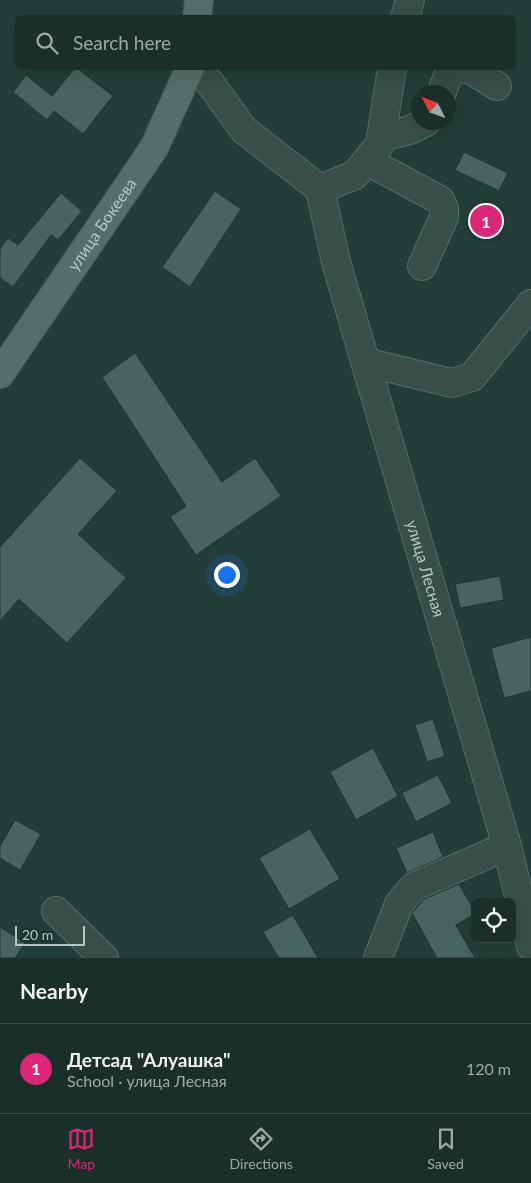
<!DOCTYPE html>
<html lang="en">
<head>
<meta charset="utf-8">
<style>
	:root { --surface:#1a2e2a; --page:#233632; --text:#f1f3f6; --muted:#9fa8a8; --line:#384a47; --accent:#db2777 }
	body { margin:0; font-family:Lato,sans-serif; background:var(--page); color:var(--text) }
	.controls { position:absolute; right:15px; bottom:15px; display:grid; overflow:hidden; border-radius:8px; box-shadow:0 5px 20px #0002 }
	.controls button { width:45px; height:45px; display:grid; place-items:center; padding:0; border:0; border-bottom:1px solid var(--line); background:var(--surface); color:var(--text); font:25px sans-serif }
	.compass { position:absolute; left:411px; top:85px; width:45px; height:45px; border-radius:50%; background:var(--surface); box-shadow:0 5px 20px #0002; rotate:312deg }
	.scale { position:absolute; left:15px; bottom:12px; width:70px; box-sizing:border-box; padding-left:5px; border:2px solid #b3c9c5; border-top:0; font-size:14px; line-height:18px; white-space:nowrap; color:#b3c9c5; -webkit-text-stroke:4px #1c332e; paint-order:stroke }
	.you { position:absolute; left:226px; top:574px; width:18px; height:18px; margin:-12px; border:4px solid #fff; border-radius:50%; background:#1a73e8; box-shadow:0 0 0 8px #1a73e833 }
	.badge { display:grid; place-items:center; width:32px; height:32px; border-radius:50%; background:var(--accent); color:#fff; font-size:16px; font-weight:700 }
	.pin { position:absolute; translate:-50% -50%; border:2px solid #fff; box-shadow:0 1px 5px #0006 }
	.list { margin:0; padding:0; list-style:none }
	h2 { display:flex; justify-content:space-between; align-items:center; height:65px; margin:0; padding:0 20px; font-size:21px }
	h2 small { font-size:16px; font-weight:400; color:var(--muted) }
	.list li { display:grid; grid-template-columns:32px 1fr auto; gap:15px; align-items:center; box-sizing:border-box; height:90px; padding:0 20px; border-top:1px solid var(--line) }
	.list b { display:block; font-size:19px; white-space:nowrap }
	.list p { margin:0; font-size:16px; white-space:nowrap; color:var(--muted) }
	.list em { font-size:16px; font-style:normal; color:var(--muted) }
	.icon { flex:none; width:28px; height:28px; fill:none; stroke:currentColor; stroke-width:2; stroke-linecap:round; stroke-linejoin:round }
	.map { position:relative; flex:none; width:531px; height:958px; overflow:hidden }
	.search { position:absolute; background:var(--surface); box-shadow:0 5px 20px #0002; left:15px; right:15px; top:15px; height:55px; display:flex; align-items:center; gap:12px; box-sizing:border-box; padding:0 18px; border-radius:8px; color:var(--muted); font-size:19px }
	.sheet { height:155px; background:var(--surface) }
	nav { display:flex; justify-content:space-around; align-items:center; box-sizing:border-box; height:70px; border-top:1px solid var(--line); background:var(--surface); font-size:14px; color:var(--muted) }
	nav a { display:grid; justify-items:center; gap:2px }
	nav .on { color:var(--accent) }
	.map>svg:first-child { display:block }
	.building { fill:#47645f; stroke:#1e3530 }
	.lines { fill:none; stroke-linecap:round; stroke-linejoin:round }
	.minor-casing { stroke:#556c67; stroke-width:30 }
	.major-casing { stroke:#435a55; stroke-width:30 }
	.minor { stroke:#374e49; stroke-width:28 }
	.major { stroke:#556e69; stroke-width:28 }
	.labels { text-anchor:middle; stroke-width:4; stroke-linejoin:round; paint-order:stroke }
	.street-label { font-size:16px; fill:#b3c9c5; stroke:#1c332e }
</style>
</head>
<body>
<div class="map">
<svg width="531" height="958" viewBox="0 0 531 958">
	<rect width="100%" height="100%" fill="#233e38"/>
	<path class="building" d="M75,68H77L113,96L83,134L54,111L47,120L13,92L26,75L52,96Z
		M464,152L508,173L499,191L455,170Z
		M215,191L241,209L190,287L162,267Z
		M61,193L82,211L58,240L51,235L13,287L0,278V249L8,238L18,245Z
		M135,353L222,482L255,458L281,496L196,555L170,517L186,506L102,377Z
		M80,458L117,491L78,534L126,578L67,643L19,599L0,621V547Z
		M500,576L504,600L460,608L455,584Z
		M531,637V691L504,698L491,648Z
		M433,719L445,756L427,762L415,725Z
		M373,748L398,796L356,820L330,772Z
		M438,775L452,803L416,822L402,793Z
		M15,820L41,834L20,870L0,858V846Z
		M310,829L340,879L289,909L259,858Z
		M433,832L443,857L407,873L396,848Z
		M459,884L475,912V914L456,925L475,958H437L412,913L424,899Z
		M293,915L318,958H279L263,932Z
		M0,927L25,943L15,958H0Z"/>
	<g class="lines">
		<g class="minor-casing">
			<g id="minor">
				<path d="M405,18L410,0"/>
				<path d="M199,68L244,130L320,189L355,175L380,144L392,68"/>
				<path d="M442,92L449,73L455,68L470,69L497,86"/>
				<path d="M381,137L410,130L426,122"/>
				<path d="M367,161L440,200L444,208V217L422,266"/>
				<path id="s1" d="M320,189L336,262L507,846L531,946"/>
				<path d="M365,362L452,383L472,377L531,304"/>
				<path d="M56,911L104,958"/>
				<path d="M378,958L399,904L407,894L415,886L507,846"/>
			</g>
		</g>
		<g class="major-casing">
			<g id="major">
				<path d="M197,18L199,0"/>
				<path id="s2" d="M0,374L154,148L190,68"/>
			</g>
		</g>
		<use href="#minor" class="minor"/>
		<use href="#major" class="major"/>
	</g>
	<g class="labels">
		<g class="street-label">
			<text dy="6" stroke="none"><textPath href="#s2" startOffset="181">улица Бокеева</textPath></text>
			<text dy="6" stroke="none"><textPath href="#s1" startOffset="394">улица Лесная</textPath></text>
		</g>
	</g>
</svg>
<div class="controls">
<button><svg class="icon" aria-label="locate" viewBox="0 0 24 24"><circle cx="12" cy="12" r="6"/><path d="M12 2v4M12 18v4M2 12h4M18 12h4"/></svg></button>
</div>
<svg class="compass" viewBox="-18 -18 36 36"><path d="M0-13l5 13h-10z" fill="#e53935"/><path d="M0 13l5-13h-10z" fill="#9fa8a8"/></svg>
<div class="scale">20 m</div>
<div class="you"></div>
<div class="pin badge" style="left:486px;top:221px">1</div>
<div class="search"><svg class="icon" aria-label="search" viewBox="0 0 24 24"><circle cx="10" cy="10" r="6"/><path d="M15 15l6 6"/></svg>Search here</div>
</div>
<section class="sheet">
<h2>Nearby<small></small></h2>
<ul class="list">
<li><span class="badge">1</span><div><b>Детсад &quot;Алуашка&quot;</b><p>School · улица Лесная</p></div><em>120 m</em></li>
</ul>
</section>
<nav>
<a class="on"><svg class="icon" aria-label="map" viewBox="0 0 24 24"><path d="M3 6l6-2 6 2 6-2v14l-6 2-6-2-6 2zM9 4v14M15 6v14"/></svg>Map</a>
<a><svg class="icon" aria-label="directions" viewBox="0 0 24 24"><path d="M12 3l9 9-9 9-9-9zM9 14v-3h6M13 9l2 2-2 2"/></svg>Directions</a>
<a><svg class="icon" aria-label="saved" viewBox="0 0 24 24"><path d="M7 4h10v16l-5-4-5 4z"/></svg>Saved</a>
</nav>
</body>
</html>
